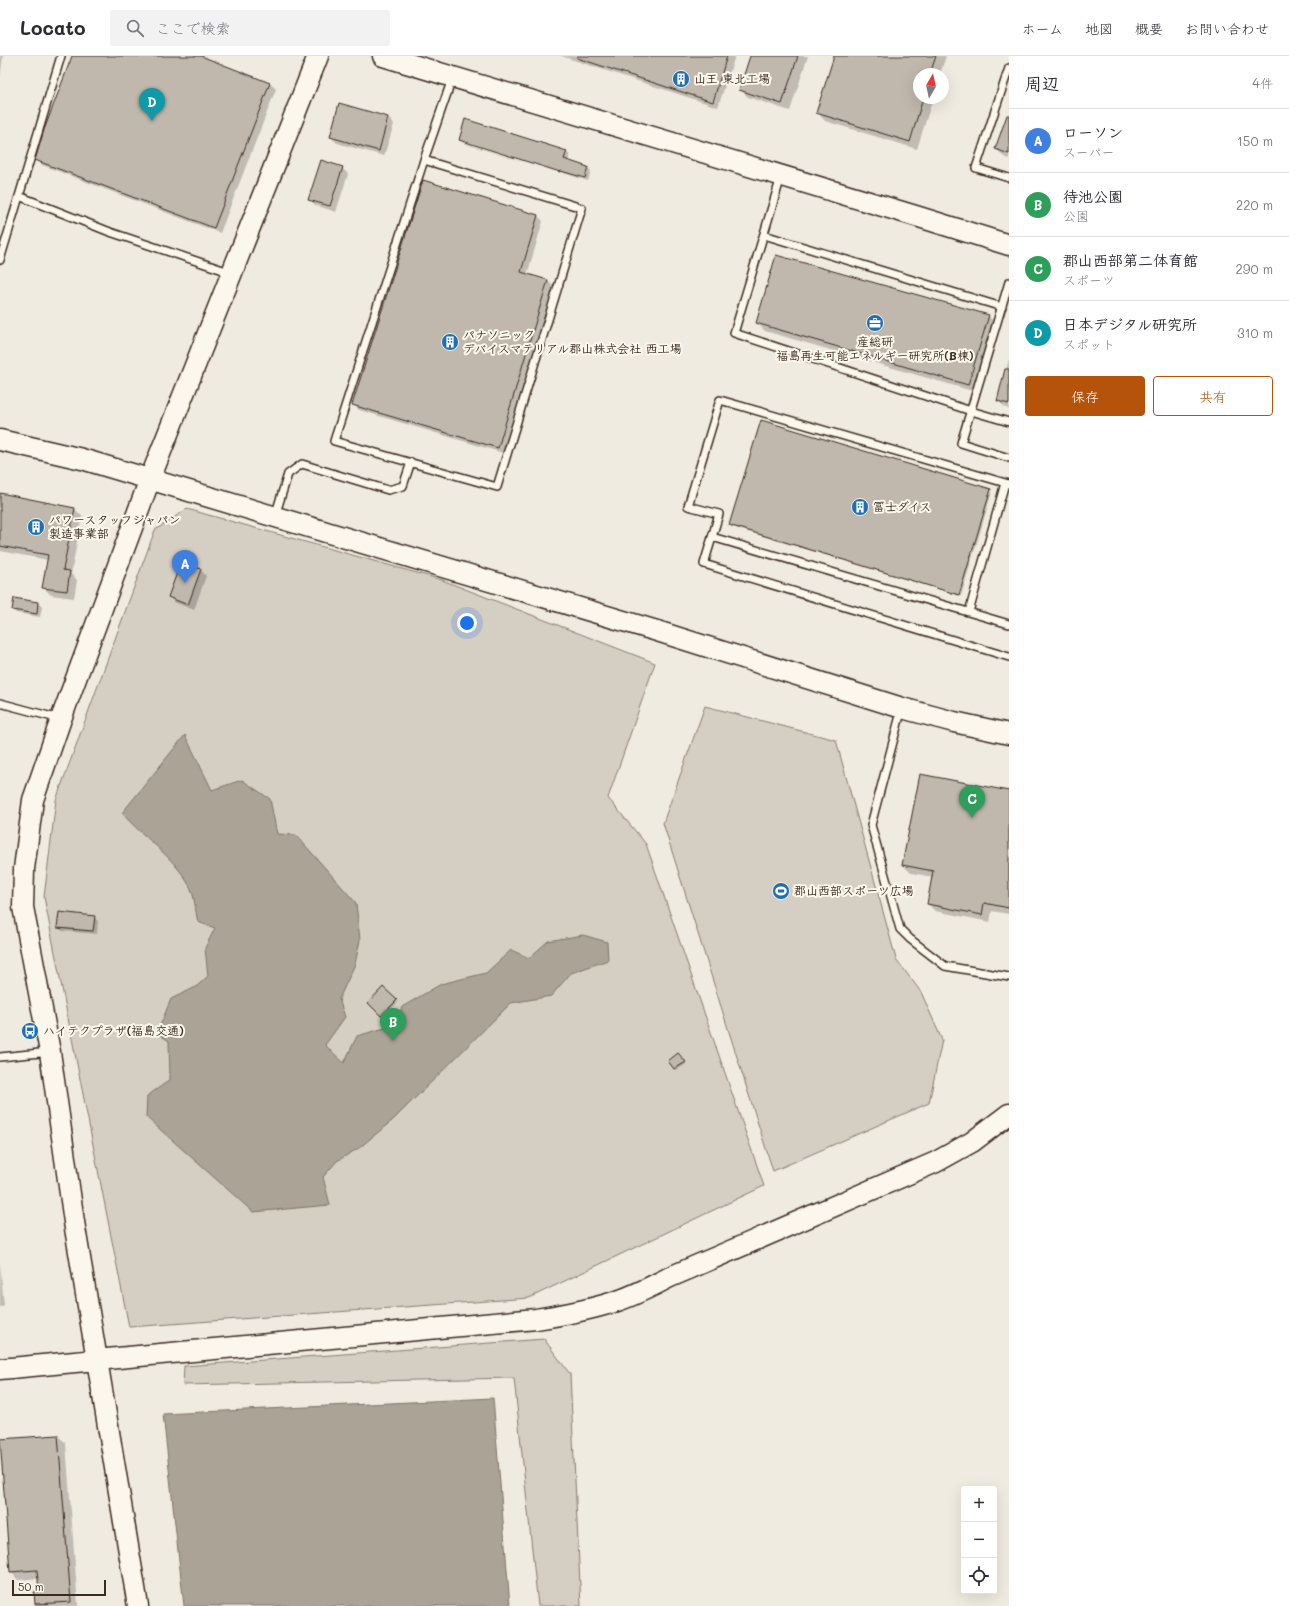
<!DOCTYPE html>
<html lang="ja">
<head>
<meta charset="utf-8">
<style>
	:root { --surface:#fff; --page:#f2f2f3; --text:#2b2b33; --muted:#7c7c81; --line:#e1e1e2; --accent:#b45309 }
	body { margin:0; font-family:Mali,"Klee One",sans-serif; background:var(--page); color:var(--text) }
	.controls { position:absolute; right:12px; bottom:12px; display:grid; overflow:hidden; border-radius:4px; box-shadow:0 4px 16px #0002 }
	.controls button { width:36px; height:36px; display:grid; place-items:center; padding:0; border:0; border-bottom:1px solid var(--line); background:var(--surface); color:var(--text); font:20px sans-serif }
	.compass { position:absolute; left:913px; top:12px; width:36px; height:36px; border-radius:50%; background:var(--surface); box-shadow:0 4px 16px #0002; rotate:9deg }
	.scale { position:absolute; left:12px; bottom:10px; width:94px; box-sizing:border-box; padding-left:4px; border:2px solid #3b2a1e; border-top:0; font-size:11px; line-height:14px; white-space:nowrap; color:#3b2a1e; -webkit-text-stroke:3px #fbf7ec; paint-order:stroke }
	.you { position:absolute; left:467px; top:567px; width:14px; height:14px; margin:-10px; border:3px solid #fff; border-radius:50%; background:#1a73e8; box-shadow:0 0 0 6px #1a73e833 }
	.badge { display:grid; place-items:center; width:26px; height:26px; border-radius:50%; background:var(--accent); color:#fff; font-size:13px; font-weight:700 }
	.pin { position:absolute; translate:-50% -33px; filter:drop-shadow(0 1px 2px #0008) }
	.pin::after { content:''; position:absolute; top:21px; width:14px; height:12px; background:inherit; clip-path:polygon(0 0,100% 0,50% 100%) }
	.list { margin:0; padding:0; list-style:none }
	h2 { display:flex; justify-content:space-between; align-items:center; height:52px; margin:0; padding:0 16px; font-size:17px }
	h2 small { font-size:13px; font-weight:400; color:var(--muted) }
	.list li { display:grid; grid-template-columns:26px 1fr auto; gap:12px; align-items:center; box-sizing:border-box; height:64px; padding:0 16px; border-top:1px solid var(--line) }
	.list b { display:block; font-size:15px; white-space:nowrap }
	.list p { margin:0; font-size:13px; white-space:nowrap; color:var(--muted) }
	.list em { font-size:13px; font-style:normal; color:var(--muted) }
	.actions { display:flex; gap:8px; padding:12px 16px }
	.actions a { flex:1; padding:9px 0; border:1px solid var(--accent); border-radius:4px; text-align:center; font-size:14px; color:var(--accent) }
	.actions .main { background:var(--accent); color:#fff }
	.icon { flex:none; width:22px; height:22px; fill:none; stroke:currentColor; stroke-width:2; stroke-linecap:round; stroke-linejoin:round }
	.map { position:relative; flex:none; width:1009px; height:1550px; overflow:hidden }
	header { display:flex; align-items:center; gap:24px; box-sizing:border-box; height:56px; padding:0 20px; background:var(--surface); border-bottom:1px solid var(--line) }
	header strong { font-size:19px }
	nav { display:flex; gap:22px; margin-inline-start:auto; font-size:14px }
	.search { width:280px; height:36px; background:var(--page); display:flex; align-items:center; gap:10px; box-sizing:border-box; padding:0 14px; border-radius:4px; color:var(--muted); font-size:15px }
	main { display:flex }
	aside { flex:1; background:var(--surface) }
	.map>svg:first-child { display:block }
	.green { fill:#d5cec3; stroke:#887c70 }
	.water { fill:#aca397; stroke:#7f7367 }
	.shadow { fill:#0003 }
	.building { fill:#c0b8ad; stroke:#3b2a1e }
	.lines { fill:none; stroke-linecap:round; stroke-linejoin:round }
	.lane-casing { stroke:#3b2a1e; stroke-width:10 }
	.secondary-casing { stroke:#3b2a1e; stroke-width:23 }
	.lane { stroke:#fbf7ec; stroke-width:7 }
	.secondary { stroke:#fbf7ec; stroke-width:20 }
	.labels { text-anchor:middle; stroke-width:4; stroke-linejoin:round; paint-order:stroke }
	.poi-label { font-size:12px; font-weight:bold; fill:#3b2a1e; stroke:#fbf7ec; text-anchor:start }
</style>
</head>
<body>
<header>
<strong>Locato</strong>
<div class="search"><svg class="icon" aria-label="search" viewBox="0 0 24 24"><circle cx="10" cy="10" r="6"/><path d="M15 15l6 6"/></svg>ここで検索</div>
<nav><a>ホーム</a><a>地図</a><a>概要</a><a>お問い合わせ</a></nav>
</header>
<main>
<div class="map">
<svg width="1009" height="1550" viewBox="0 0 1009 1550">
	<rect width="100%" height="100%" fill="#f0ebe0"/>
	<filter id="ink" filterUnits="userSpaceOnUse"><feTurbulence type="fractalNoise" baseFrequency=".025" numOctaves="2"/><feDisplacementMap in="SourceGraphic" scale="8" xChannelSelector="R" yChannelSelector="G"/><feConvolveMatrix kernelMatrix="1 2 1 2 8 2 1 2 1" color-interpolation-filters="sRGB"/></filter>
	<g filter="url(#ink)">
		<path class="green" d="M187,453L442,524L655,607L608,742L646,788L764,1130L529,1242L129,1271L44,841L56,744L155,474Z
			M705,650L836,684L896,903L921,936L942,984L929,1047L773,1115L663,767Z
			M544,1283L570,1318L581,1550H538L514,1322L183,1329L184,1310Z"/>
		<path class="water" d="M185,679L212,734L242,724L270,743L277,778L296,779L356,847L360,884L355,908L339,943L345,961L325,989L344,1007L357,980L395,969L402,951L441,928L486,917L511,894L529,902L548,885L583,879L607,886L608,904L571,917L551,940L511,947L393,1064L359,1092L337,1105L323,1121L330,1149L253,1156L146,1061L147,1040L170,1024L169,985L157,977L171,943L196,931L208,920L205,892L215,872L198,866C195,854 195,839 189,829C173,799 143,782 122,757Z
			M493,1342L510,1550H184L163,1358Z"/>
		<path class="shadow" d="M0,0H3L0,22Z
			M74,0H199L270,27L276,33L220,177L42,109L36,103Z
			M561,0H735L718,51Z
			M751,0H808L790,55L748,41L740,33Z
			M835,0H946L940,18H919V42H933L917,93L825,65L818,57Z
			M340,49L388,62L394,68L384,100L337,87L331,81Z
			M1009,58V103L1004,101L997,93Z
			M460,84L566,96L570,99L568,105L588,112L591,115L588,125L462,84V86L563,119L463,87Z
			M342,112L348,118L336,156L315,149L310,143Z
			M537,159L543,165L527,219L548,225L553,230L503,397L359,354L354,348Z
			M988,260L996,268L976,336L765,275L757,267Z
			M1009,303V353L1006,352L998,345Z
			M761,365L991,434L992,436L961,540L732,471L730,469Z
			M0,438L75,453L82,460L71,518L77,524L74,542L51,539L43,531L48,504L0,495Z
			M181,507L201,514L206,520L194,554L174,546L169,541Z
			M38,547L42,551L40,561L16,557L13,554Z
			M1009,736V858L992,855L990,866L935,855L928,848L933,821L911,817L903,809Z
			M94,861L98,865L97,878L62,875L58,871Z
			M383,932L398,946L383,961L370,947Z
			M678,998L686,1008L677,1014L675,1012Z
			M0,1207L4,1250L0,1251Z
			M58,1380L66,1387L78,1550H38L36,1548L40,1536L39,1522L18,1524L11,1516Z"/>
		<path class="building" d="M72,0H201L270,27L214,172L35,104L44,74Z
			M577,0H727L713,46L577,2Z
			M750,0H798L782,48L739,34Z
			M834,0H936L930,18H919V42H923L910,86L816,57Z
			M339,47L388,61L379,95L330,81Z
			M1007,59H1009V98L995,93Z
			M465,63L567,95L564,103L588,111L585,122L561,115L560,116L459,84Z
			M321,104L343,111L330,150L308,144Z
			M423,124L538,159L521,216L548,224L498,392L352,349Z
			M776,199L989,259L968,329L756,267Z
			M1005,313H1009V348L997,345Z
			M761,364L991,433L959,539L729,469Z
			M0,437L75,452L63,514L70,515L67,535L42,532L48,499L0,490Z
			M181,506L201,513L188,549L168,541Z
			M14,542L38,546L37,558L12,554Z
			M920,718L1009,735V852L984,847L982,859L927,848L933,815L902,809Z
			M59,856L95,860L93,875L57,872Z
			M383,931L397,944L381,960L368,947Z
			M678,997L686,1006L674,1013L668,1005Z
			M58,1379L71,1546L35,1548L34,1536L39,1535L37,1514L10,1516L0,1383Z"/>
		<g class="lines">
			<g class="lane-casing">
				<path id="lane" d="M1009,12L976,112L1009,122
					M424,104L582,152L497,431L334,385L424,104L452,23
					M781,121L734,277L971,355L1009,366
					M19,140L110,176L232,217
					M764,179L1002,251
					M0,204L61,0
					M1009,226L961,387L1009,402
					M1009,428L720,344L688,450L719,458L704,508L1009,601
					M275,460L288,418L302,408L388,434L403,430L411,406
					M712,481L1009,568
					M969,556L1005,427
					M0,647L60,663
					M902,652L871,769L900,873L910,883L945,910L1009,921
					M0,1001L50,996"/>
			</g>
			<g class="secondary-casing">
				<path id="secondary" d="M383,0L919,161L1009,189
					M0,384L82,403L657,575L902,652L954,666L1009,678
					M0,1313L536,1263C562,1259 589,1254 614,1246C634,1240 652,1230 670,1221L936,1106L972,1086L1009,1058
					M138,1550L74,1166L50,996L23,851L24,813L33,744L61,663L150,423L318,0"/>
			</g>
			<use href="#lane" class="lane"/>
			<use href="#secondary" class="secondary"/>
		</g>
	</g>
	<defs>
		<g id="building-disc" transform="scale(0.9)"><circle r="9.5" fill="#1f6fb2" stroke="#fbf7ec"/><path d="M-4-6H4V6H1V3H-1V6H-4ZM-2.5-4.3h1.7v1.8h-1.7ZM.8-4.3h1.7v1.8H.8ZM-2.5-1h1.7V.8h-1.7ZM.8-1h1.7V.8H.8Z" fill="#fff"/></g>
		<g id="office-disc" transform="scale(0.9)"><circle r="9.5" fill="#1f6fb2" stroke="#fbf7ec"/><path d="M-6-3h4V-5.5h4V-3h4V5H-6ZM-1-4.5V-3h2v-1.5ZM-6 0V1H6V0Z" fill="#fff"/></g>
		<g id="stadium-disc" transform="scale(0.9)"><circle r="9.5" fill="#1f6fb2" stroke="#fbf7ec"/><path d="M0-5a6.5 5 0 1 0 0 10a6.5 5 0 1 0 0-10ZM-3.5-1.8h7v3.6h-7Z" fill="#fff"/></g>
		<g id="bus-disc" transform="scale(0.9)"><circle r="9.5" fill="#1f6fb2" stroke="#fbf7ec"/><path d="M-5-6H5V4H4V6H2V4H-2V6H-4V4H-5ZM-3.5-4V0h7V-4ZM-3.5 1.2v1.5H-2V1.2ZM2 1.2v1.5H3.5V1.2Z" fill="#fff"/></g>
	</defs>
	<g fill-rule="evenodd">
		<use href="#building-disc" x="681" y="23"/>
		<use href="#office-disc" x="875" y="267"/>
		<use href="#building-disc" x="450" y="286"/>
		<use href="#building-disc" x="860" y="451"/>
		<use href="#building-disc" x="36" y="471"/>
		<use href="#stadium-disc" x="781" y="835"/>
		<use href="#bus-disc" x="30" y="975"/>
	</g>
	<g class="labels">
		<g class="poi-label">
			<text x="694" y="27">山王 東北工場</text>
			<text x="463" y="283">パナソニック<tspan x="463" dy="14">デバイスマテリアル郡山株式会社 西工場</tspan></text>
			<text x="875" y="290" text-anchor="middle">産総研<tspan x="875" dy="14">福島再生可能エネルギー研究所(B棟)</tspan></text>
			<text x="873" y="455">冨士ダイス</text>
			<text x="49" y="468">パワースタッフジャパン<tspan x="49" dy="14">製造事業部</tspan></text>
			<text x="794" y="839">郡山西部スポーツ広場</text>
			<text x="43" y="979">ハイテクプラザ(福島交通)</text>
		</g>
	</g>
</svg>
<div class="controls">
<button>+</button>
<button>−</button>
<button><svg class="icon" aria-label="locate" viewBox="0 0 24 24"><circle cx="12" cy="12" r="6"/><path d="M12 2v4M12 18v4M2 12h4M18 12h4"/></svg></button>
</div>
<svg class="compass" viewBox="-18 -18 36 36"><path d="M0-13l5 13h-10z" fill="#e53935"/><path d="M0 13l5-13h-10z" fill="#7c7c81"/></svg>
<div class="scale">50 m</div>
<div class="you"></div>
<div class="pin badge" style="left:185px;top:527px;background:#3f7fe0">A</div>
<div class="pin badge" style="left:393px;top:985px;background:#2e9e5b">B</div>
<div class="pin badge" style="left:972px;top:762px;background:#2e9e5b">C</div>
<div class="pin badge" style="left:152px;top:65px;background:#0f9aa8">D</div>
</div>
<aside>
<h2>周辺<small>4件</small></h2>
<ul class="list">
<li><span class="badge" style="background:#3f7fe0">A</span><div><b>ローソン</b><p>スーパー</p></div><em>150 m</em></li>
<li><span class="badge" style="background:#2e9e5b">B</span><div><b>待池公園</b><p>公園</p></div><em>220 m</em></li>
<li><span class="badge" style="background:#2e9e5b">C</span><div><b>郡山西部第二体育館</b><p>スポーツ</p></div><em>290 m</em></li>
<li><span class="badge" style="background:#0f9aa8">D</span><div><b>日本デジタル研究所</b><p>スポット</p></div><em>310 m</em></li>
</ul>
<div class="actions"><a class="main">保存</a><a>共有</a></div>
</aside>
</main>
</body>
</html>
